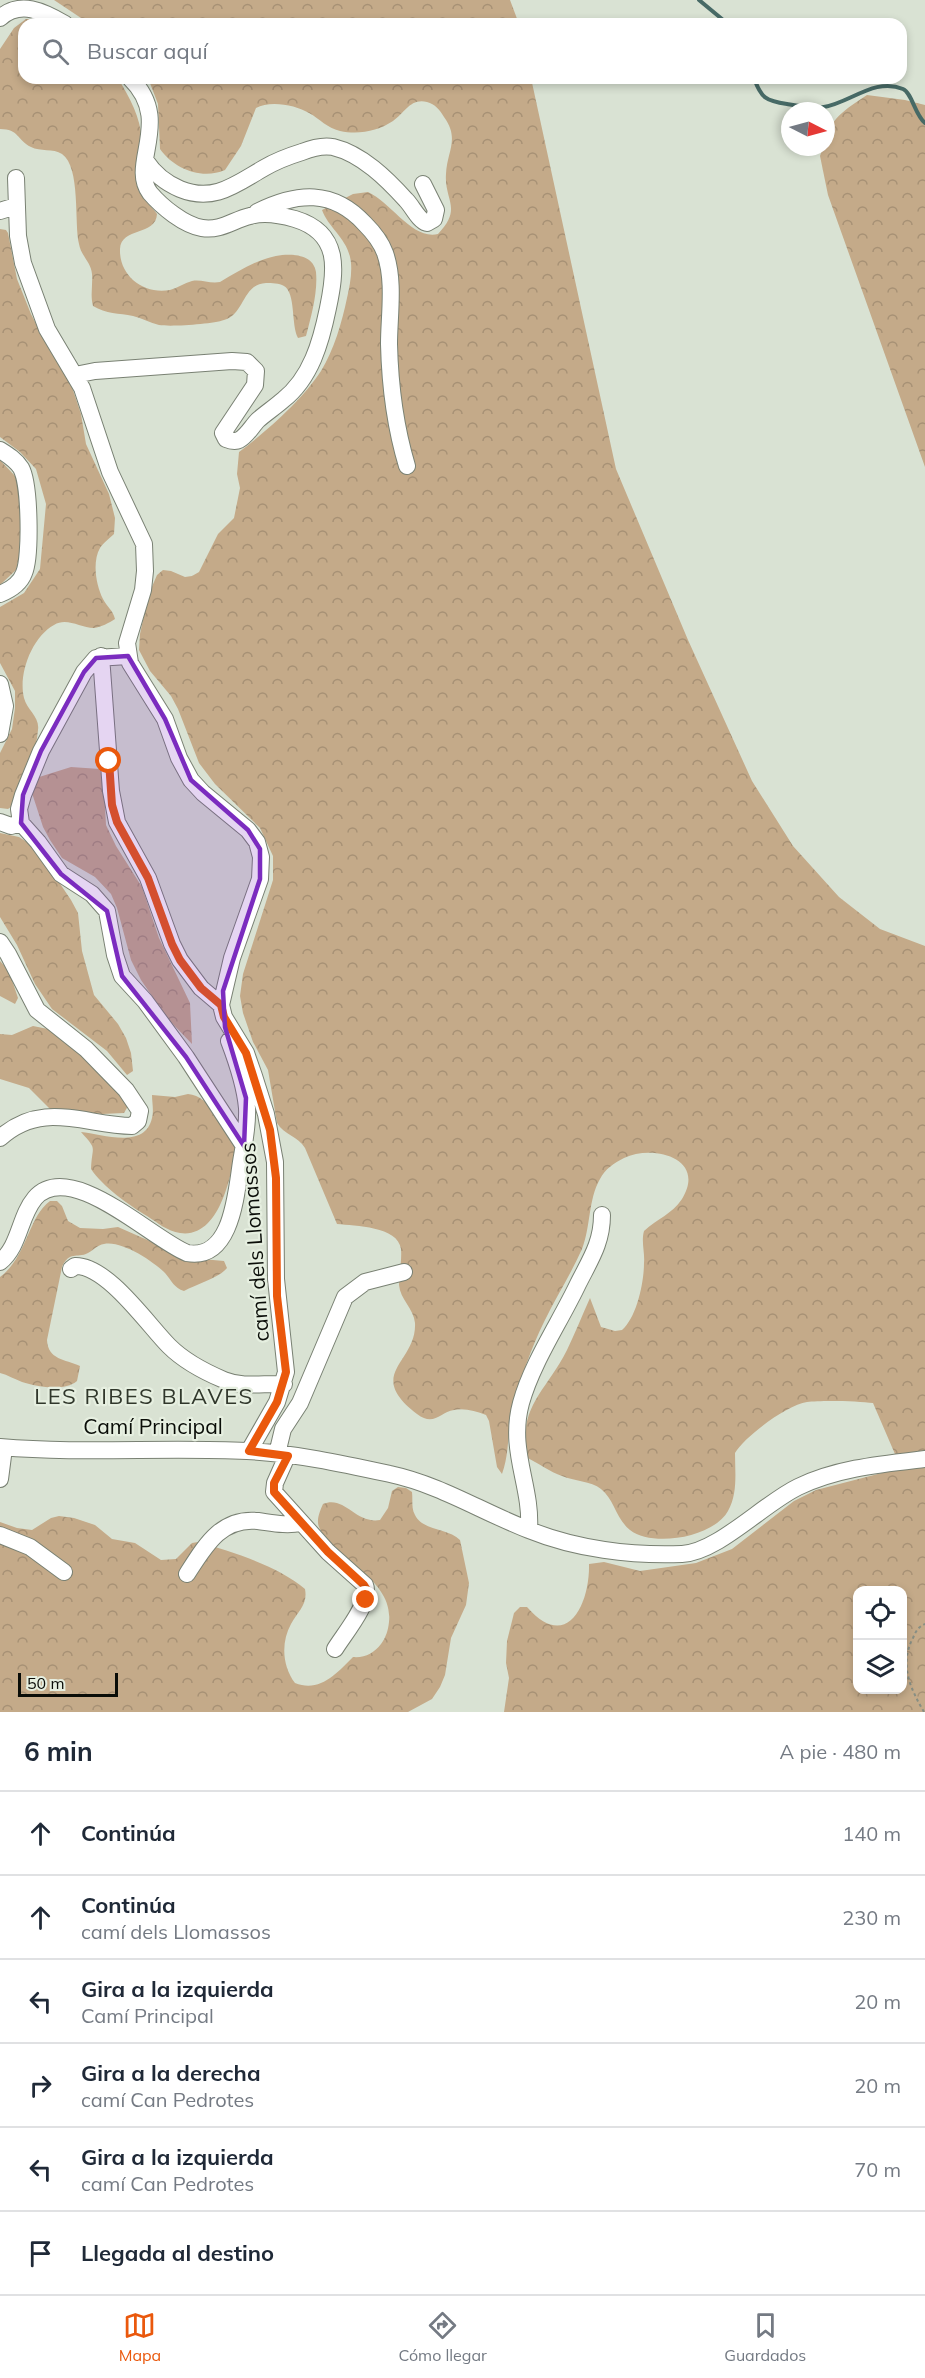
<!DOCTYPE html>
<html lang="es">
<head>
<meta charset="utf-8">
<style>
	:root { --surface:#fff; --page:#f2f2f3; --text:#1f2937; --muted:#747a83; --line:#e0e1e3; --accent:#ea580c }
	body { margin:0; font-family:Mulish,sans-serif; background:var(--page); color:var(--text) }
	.controls { position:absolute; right:18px; bottom:18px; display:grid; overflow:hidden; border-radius:12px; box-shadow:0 3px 9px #0003 }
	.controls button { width:54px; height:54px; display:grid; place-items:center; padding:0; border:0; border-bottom:2px solid var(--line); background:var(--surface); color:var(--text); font:30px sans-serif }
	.compass { position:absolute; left:781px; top:102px; width:54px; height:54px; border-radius:50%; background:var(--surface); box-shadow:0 3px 9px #0003; rotate:96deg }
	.scale { position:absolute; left:18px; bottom:15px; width:100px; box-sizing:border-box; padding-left:6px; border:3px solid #0a0d08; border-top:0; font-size:16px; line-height:21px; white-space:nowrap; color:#0a0d08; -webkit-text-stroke:4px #e6efe0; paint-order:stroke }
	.stop { position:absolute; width:18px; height:18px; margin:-14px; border:4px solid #ea580c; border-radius:50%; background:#fff }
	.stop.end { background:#ea580c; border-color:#fff; box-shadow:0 2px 6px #0008 }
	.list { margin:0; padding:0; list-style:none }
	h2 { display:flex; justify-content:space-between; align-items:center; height:78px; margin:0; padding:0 24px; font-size:26px }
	h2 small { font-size:20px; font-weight:400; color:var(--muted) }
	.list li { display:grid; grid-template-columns:39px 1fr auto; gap:18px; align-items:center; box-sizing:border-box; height:84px; padding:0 24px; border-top:2px solid var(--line) }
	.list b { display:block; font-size:22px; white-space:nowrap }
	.list p { margin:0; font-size:20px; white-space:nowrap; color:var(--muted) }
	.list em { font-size:20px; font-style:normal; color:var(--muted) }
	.icon { flex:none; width:33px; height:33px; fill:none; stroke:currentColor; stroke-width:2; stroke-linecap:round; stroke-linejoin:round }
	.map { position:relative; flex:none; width:925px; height:1712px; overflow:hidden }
	.search { position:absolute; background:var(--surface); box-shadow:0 3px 9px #0003; left:18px; right:18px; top:18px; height:66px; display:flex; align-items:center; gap:15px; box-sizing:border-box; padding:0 21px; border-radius:18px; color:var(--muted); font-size:22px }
	.sheet { height:582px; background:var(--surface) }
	nav { display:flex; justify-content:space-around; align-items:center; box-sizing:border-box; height:84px; border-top:2px solid var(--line); background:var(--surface); font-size:16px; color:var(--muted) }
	nav a { display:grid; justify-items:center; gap:3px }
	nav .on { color:var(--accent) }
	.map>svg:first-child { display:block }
	.forest { fill:url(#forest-crowns); fill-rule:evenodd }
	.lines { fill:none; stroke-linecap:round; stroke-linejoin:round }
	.stream { stroke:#476a66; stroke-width:4 }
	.minor-casing { stroke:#798173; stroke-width:18 }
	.path { stroke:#878e83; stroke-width:2; stroke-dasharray:3 3; stroke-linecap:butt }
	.minor { stroke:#fff; stroke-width:16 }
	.route { stroke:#ea580c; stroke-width:8 }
	.marked { fill:#7b2cbf; fill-opacity:0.2; stroke:#7b2cbf; stroke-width:4.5; stroke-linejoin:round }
	.labels { text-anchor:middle; stroke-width:4.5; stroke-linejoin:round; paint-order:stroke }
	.street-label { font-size:21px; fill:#0a0d08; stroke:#e6efe0 }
	.neighbourhood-label { font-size:22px; letter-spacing:1.5px; fill:#30372b; stroke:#e6efe0 }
</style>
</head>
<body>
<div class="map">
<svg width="925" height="1712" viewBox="0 0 925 1712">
	<defs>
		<pattern id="forest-crowns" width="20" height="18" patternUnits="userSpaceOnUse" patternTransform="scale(1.5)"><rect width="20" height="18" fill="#c4aa89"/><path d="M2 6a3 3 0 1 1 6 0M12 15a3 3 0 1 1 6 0" fill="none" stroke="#a79175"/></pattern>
	</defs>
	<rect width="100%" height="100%" fill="#d9e2d3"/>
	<path class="forest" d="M54,0H510L519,24H90Z
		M26,19H33L45,24H24V78H118C130,99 144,122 141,147C138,165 133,169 138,188C141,199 151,205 157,214C156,236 121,227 120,249C119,276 144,295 170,290C178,288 184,283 192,281C201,279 210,284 220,282C234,274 249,264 265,259C280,253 313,250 316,272C318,292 311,317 306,336L298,338C291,325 296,293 284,286C279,283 272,283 266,283C242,284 245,314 224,320C213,324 171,327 159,325C150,323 142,318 133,316C119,313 106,314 93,306C90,295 93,285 92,274C91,262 81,256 79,244C74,224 81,167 62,154C53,148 40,152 31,147C17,140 19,129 0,129V49L14,28Z
		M148,78H531L616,469L688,640L752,781L793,846L839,897L880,929L925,946V1712H504L509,1678L506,1663L507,1641L514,1613L520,1607H527C567,1653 590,1604 589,1564L604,1562L640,1571L696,1563L732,1549L794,1501L816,1490L901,1468L873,1403C859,1401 821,1400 807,1402C787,1405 745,1436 735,1453C735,1472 738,1493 728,1511C714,1537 653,1548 630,1530C616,1519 614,1499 601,1489C591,1481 574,1481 562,1476C550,1472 538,1463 526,1457C519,1404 546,1392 567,1350C575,1333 582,1316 590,1298L601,1327L615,1331L622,1330C637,1317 644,1282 644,1263C645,1252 641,1242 644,1231C657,1219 672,1214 682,1199C707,1158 653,1144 624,1158C614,1163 605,1169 600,1179C588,1200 591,1226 582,1249C571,1274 556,1297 544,1322C531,1348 521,1378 513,1407C507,1429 510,1453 502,1474L497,1467L489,1421L486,1415C476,1411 464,1408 454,1410C440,1412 434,1427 417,1414C364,1373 417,1363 415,1323C414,1309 400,1299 399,1285C399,1273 402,1261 401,1249C398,1226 355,1226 337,1224L305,1148C298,1136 284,1135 277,1123L268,1070L253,1042L243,1013L240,996L243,974L273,880V856L260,828L215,784L199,763L178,709L171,696L150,671L139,650L140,634L148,596L157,575L163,570L171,571L185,577L192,576L199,572L218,534L234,518L240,488L237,474L239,452C267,431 302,400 321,371C334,350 342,322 347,298C350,285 353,269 350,257C346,238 328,227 322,210L353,194L368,192C392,203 412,240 438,234C463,208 444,200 446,174C447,151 460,139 444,117C440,110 435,104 427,102C410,98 405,113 393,121C378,131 359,135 340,131C327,128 320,119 309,113C296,105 270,100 256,108L241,146L225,170C202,180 174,169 160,149L158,104ZM858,1590H902V1690H858Z
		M867,95L905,100L925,105V467L828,195L820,156L823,147H826C826,119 847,109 867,95Z
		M0,229L6,230L8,233L17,279L31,314L50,351L66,369L81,414L86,444L109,494L115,518L114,534C109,539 103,543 100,548C92,562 96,585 103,599C107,607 113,610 115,619C109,623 101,627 94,628C80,628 67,617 54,625C32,637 18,674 24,698C27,710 40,717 38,730C36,756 23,781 14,805L8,809L0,808V753L12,729L15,708V691L0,663V607L24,593L40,569L46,504L36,469L20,452L0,437Z
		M0,460L16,477L22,502L19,558L16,570L0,585Z
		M71,767L100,769L104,787L106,825L116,846L142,887L159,938L190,1003L192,1044L167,1018L141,980L131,960L117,908L111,894L95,877L62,858L50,840L43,827L31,790L36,778Z
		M0,833L19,837L36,848L71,900L78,913L82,951L94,995L118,1024L126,1038L131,1053L133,1071L127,1075L107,1051L52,1009L35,984L17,945L0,917Z
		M0,961L9,971L18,998L15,1004L0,996Z
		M33,1026L48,1029L103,1071L128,1106L124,1113L102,1114L50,1109L29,1088L0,1079V1034L12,1035Z
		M188,1094C211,1096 224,1128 236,1145C232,1174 220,1239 180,1233C167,1231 158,1223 147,1216C130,1206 102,1186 91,1169C92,1144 98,1151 81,1132C102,1134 145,1150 152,1118C154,1111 152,1102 152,1095L175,1097Z
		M50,1201H57L62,1206L68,1221L80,1228L103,1229L118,1227L152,1242L202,1259L224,1261L227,1268C219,1278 197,1284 184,1291C174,1288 172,1281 165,1273C153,1261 121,1240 104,1244C97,1245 94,1250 88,1253C76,1259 70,1250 62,1267L47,1340C48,1360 65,1359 80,1366L77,1381C64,1392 38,1387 22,1382C14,1379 8,1375 0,1373V1277C27,1257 28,1217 50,1201Z
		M398,1487L406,1488L412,1492C413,1500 411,1508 415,1515C423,1531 448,1528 460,1540L469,1583L466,1605L451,1638L445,1675L440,1687L432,1699L408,1712H0V1522L17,1528L32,1530L51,1518L59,1516L74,1518L95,1525L112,1539L135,1543L161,1560L176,1559L192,1543L198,1542C233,1552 278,1566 305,1589C308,1605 298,1611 291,1624C281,1642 282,1666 295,1683C320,1693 337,1673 353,1657C365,1658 374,1653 381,1644C386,1637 388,1631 389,1622C394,1578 334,1561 319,1527C316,1520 320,1511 323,1504C345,1495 355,1524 380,1520L388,1508L392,1491Z"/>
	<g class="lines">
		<path class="stream" d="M699,0L728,24
			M754,78C761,98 766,101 787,104C798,106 812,109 824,107C850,103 875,77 903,89C912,93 915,115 925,123"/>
		<g class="minor-casing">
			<path id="minor" d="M0,18C20,0 43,11 65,24
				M146,161C155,175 166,183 180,189C214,203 236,184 264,168C276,161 289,156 302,152C312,148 322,145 333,147C362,154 387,179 406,200C413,207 418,220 427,223L434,219L436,210L423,184
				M16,178L18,236L23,263L47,329L82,388L110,472L144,544L145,571L143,590L127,643L130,663L165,719L179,758L191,780L203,793L248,830L257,842L261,857L260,879L232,958L221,1005L224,1017L246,1053L254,1076L266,1114L275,1162L276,1279L286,1372L277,1402L249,1451
				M0,211L16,206
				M257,212C297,192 333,189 365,224C373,232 381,242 385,253C395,281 389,316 389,344C390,386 395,426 407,466
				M75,375L95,371L232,361L247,362L256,371L255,385L223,433L226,439C231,441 235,442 239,440C247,436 252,426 258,420C266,413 275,407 283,400C311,378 321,342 328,308C336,270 341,233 295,219C281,215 264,212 250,216C233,220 221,231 202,228C184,225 162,207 150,193C128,164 174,121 130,78
				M0,450C8,455 16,460 21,468C30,484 31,557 24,573C20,584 10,590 0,594
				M101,656L111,791L117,822L148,878L172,944L180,960L201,988L221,1005
				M128,656L96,658L84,672L41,751L23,795L19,809L21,823L38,842L61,874L92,894L107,911L115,955L122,976L145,1001L186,1057L244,1146
				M0,684L5,706L0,734
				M0,822L11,826L21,823
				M0,942L8,954L37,1010L86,1049L126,1090L140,1111L138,1121L132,1126C84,1125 42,1100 0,1138
				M0,1262C20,1246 19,1217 35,1198C70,1158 153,1240 187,1253C232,1261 236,1194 241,1162C244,1144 248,1126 247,1108C245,1085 237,1062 229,1041
				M71,1269L75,1266C107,1265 148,1325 169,1346C183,1360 205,1372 224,1380C244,1388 263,1383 284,1384
				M0,1447C82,1454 165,1447 247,1451C294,1453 344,1464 390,1474C441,1485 482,1512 529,1530C576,1549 631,1556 682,1554C718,1552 763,1504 798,1487C837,1468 882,1464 925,1459
				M277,1454L283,1429L300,1403L345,1297L365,1282L404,1272
				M287,1456L275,1483L274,1492L328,1552L365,1585C372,1602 344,1634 335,1649
				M0,1479L4,1448
				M529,1530C532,1485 508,1451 521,1403C532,1363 560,1322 578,1284C590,1260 602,1243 602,1215
				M0,1535L30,1547L64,1572
				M187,1574C205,1546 221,1517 258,1521C273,1523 286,1526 301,1523"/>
		</g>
		<path class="path" d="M924,1712C910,1688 899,1664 913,1638C916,1631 918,1627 925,1624"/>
		<use href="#minor" class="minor"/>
	</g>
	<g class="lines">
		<path class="route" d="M109,761L112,805L117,822L148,878L172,944L180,960L201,988L221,1005L224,1017L246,1053L270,1130L276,1178L277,1296L286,1372L277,1402L249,1451L288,1456L274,1483V1492L328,1552L364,1585L367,1590L366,1600"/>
	</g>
	<path class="marked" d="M128,656L165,719L191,780L248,830L260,849V879L223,991L225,1027L246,1098L244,1146L186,1057L122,976L107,911L61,874L21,823L23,795L41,751L84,672L96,658Z"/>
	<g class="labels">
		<g class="street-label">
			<text transform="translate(255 1242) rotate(-94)" y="7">camí dels Llomassos</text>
			<text x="153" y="1434">Camí Principal</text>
		</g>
		<g class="neighbourhood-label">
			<text x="144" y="1404">LES RIBES BLAVES</text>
		</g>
	</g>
</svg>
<div class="controls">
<button><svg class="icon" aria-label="locate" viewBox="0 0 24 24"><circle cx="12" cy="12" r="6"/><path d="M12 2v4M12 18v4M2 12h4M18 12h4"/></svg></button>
<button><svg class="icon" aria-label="layers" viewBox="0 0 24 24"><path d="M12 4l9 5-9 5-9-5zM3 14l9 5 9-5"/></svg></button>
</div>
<svg class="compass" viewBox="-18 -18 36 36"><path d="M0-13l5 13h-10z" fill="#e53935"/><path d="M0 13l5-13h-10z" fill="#747a83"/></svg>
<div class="scale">50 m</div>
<div class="stop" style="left:109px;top:761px"></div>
<div class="stop end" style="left:366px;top:1600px"></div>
<div class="search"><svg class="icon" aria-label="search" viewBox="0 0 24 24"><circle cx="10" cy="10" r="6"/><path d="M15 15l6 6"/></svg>Buscar aquí</div>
</div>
<section class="sheet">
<h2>6 min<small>A pie · 480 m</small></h2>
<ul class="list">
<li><svg class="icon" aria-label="ahead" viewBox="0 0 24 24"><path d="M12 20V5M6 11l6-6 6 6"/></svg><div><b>Continúa</b></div><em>140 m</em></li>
<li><svg class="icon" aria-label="ahead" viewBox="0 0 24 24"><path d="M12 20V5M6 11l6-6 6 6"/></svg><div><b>Continúa</b><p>camí dels Llomassos</p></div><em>230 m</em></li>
<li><svg class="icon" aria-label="left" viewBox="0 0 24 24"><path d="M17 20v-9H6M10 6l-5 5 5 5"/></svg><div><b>Gira a la izquierda</b><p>Camí Principal</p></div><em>20 m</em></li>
<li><svg class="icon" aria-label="right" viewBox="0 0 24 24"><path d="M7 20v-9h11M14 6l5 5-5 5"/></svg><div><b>Gira a la derecha</b><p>camí Can Pedrotes</p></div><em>20 m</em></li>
<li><svg class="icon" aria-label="left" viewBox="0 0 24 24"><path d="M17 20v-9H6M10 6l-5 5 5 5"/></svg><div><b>Gira a la izquierda</b><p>camí Can Pedrotes</p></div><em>70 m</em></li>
<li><svg class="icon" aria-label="arrive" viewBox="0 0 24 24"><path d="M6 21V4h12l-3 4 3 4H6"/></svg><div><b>Llegada al destino</b></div></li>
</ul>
</section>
<nav>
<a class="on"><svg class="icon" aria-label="map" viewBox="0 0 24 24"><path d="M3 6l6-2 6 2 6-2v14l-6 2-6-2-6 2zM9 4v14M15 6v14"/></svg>Mapa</a>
<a><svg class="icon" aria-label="directions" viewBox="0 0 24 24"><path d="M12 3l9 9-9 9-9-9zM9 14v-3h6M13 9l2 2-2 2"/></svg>Cómo llegar</a>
<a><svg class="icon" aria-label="saved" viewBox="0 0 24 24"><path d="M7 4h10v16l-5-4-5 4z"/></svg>Guardados</a>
</nav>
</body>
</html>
